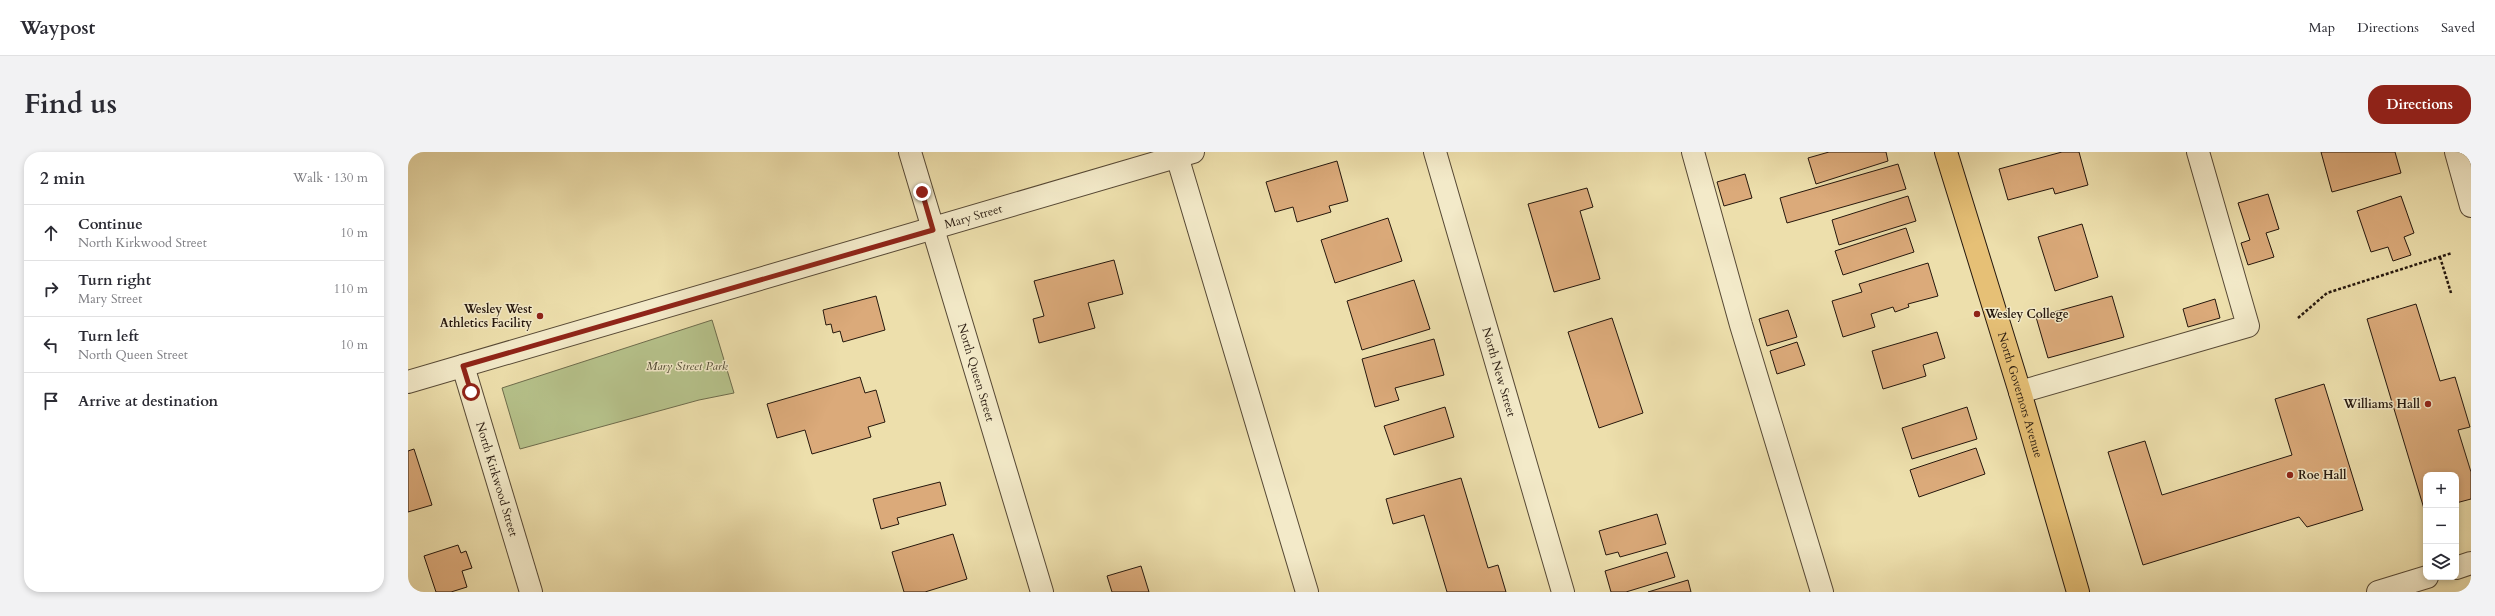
<!DOCTYPE html>
<html lang="en">
<head>
<meta charset="utf-8">
<style>
	:root { --surface:#fff; --page:#f2f2f3; --text:#2b2b33; --muted:#7c7c81; --line:#e1e1e2; --accent:#8f2418 }
	body { margin:0; font-family:Cardo,serif; background:var(--page); color:var(--text) }
	.controls { position:absolute; right:12px; bottom:12px; display:grid; overflow:hidden; border-radius:8px; box-shadow:0 2px 6px #0003 }
	.controls button { width:36px; height:36px; display:grid; place-items:center; padding:0; border:0; border-bottom:1px solid var(--line); background:var(--surface); color:var(--text); font:20px sans-serif }
	.stop { position:absolute; width:12px; height:12px; margin:-9px; border:3px solid #8f2418; border-radius:50%; background:#fff }
	.stop.end { background:#8f2418; border-color:#fff; box-shadow:0 1px 4px #0008 }
	.list { margin:0; padding:0; list-style:none }
	h2 { display:flex; justify-content:space-between; align-items:center; height:52px; margin:0; padding:0 16px; font-size:17px }
	h2 small { font-size:13px; font-weight:400; color:var(--muted) }
	.list li { display:grid; grid-template-columns:26px 1fr auto; gap:12px; align-items:center; box-sizing:border-box; height:56px; padding:0 16px; border-top:1px solid var(--line) }
	.list b { display:block; font-size:15px; white-space:nowrap }
	.list p { margin:0; font-size:13px; white-space:nowrap; color:var(--muted) }
	.list em { font-size:13px; font-style:normal; color:var(--muted) }
	.icon { flex:none; width:22px; height:22px; fill:none; stroke:currentColor; stroke-width:2; stroke-linecap:round; stroke-linejoin:round }
	.map { position:relative; flex:none; width:2063px; height:440px; overflow:hidden; border-radius:16px }
	header { display:flex; align-items:center; gap:24px; box-sizing:border-box; height:56px; padding:0 20px; background:var(--surface); border-bottom:1px solid var(--line) }
	header strong { font-size:19px }
	nav { display:flex; gap:22px; margin-inline-start:auto; font-size:14px }
	.intro { display:flex; align-items:center; justify-content:space-between; box-sizing:border-box; height:96px; padding:0 24px }
	h1 { margin:0; font-size:28px }
	.button { padding:10px 18px; border-radius:16px; background:var(--accent); color:#fff; font-size:14px; font-weight:700 }
	main { display:flex; gap:24px; padding:0 24px }
	aside { flex:1; background:var(--surface); border-radius:16px; box-shadow:0 2px 6px #0003 }
	.map>svg:first-child { display:block }
	.green { fill:#b6c28b; stroke:#6e6c4c }
	.building { fill:#dbaa7a; stroke:#25170d }
	.lines { fill:none; stroke-linecap:round; stroke-linejoin:round }
	.minor-casing { stroke:#574935; stroke-width:24 }
	.major-casing { stroke:#25170d; stroke-width:24 }
	.path { stroke:#25170d; stroke-width:2.5; stroke-dasharray:3 2; stroke-linecap:butt }
	.minor { stroke:#f3eac9; stroke-width:22 }
	.major { stroke:#e6c076; stroke-width:22 }
	.route { stroke:#8f2418; stroke-width:5 }
	.poi-dot { fill:#8f2418; stroke:#f3eac9; stroke-width:1.5 }
	.labels { text-anchor:middle; stroke-width:3; stroke-linejoin:round; paint-order:stroke }
	.street-label { font-size:12px; fill:#25170d; stroke:#f3eac9 }
	.poi-label { font-size:12px; font-weight:bold; fill:#25170d; stroke:#f3eac9; text-anchor:end }
	.park-label { font-size:12px; font-style:italic; fill:#504a33; stroke:#f3eac9 }
</style>
</head>
<body>
<header>
<strong>Waypost</strong>
<nav><a>Map</a><a>Directions</a><a>Saved</a></nav>
</header>
<div class="intro"><h1>Find us</h1><a class="button">Directions</a></div>
<main>
<aside>
<h2>2 min<small>Walk · 130 m</small></h2>
<ul class="list">
<li><svg class="icon" aria-label="ahead" viewBox="0 0 24 24"><path d="M12 20V5M6 11l6-6 6 6"/></svg><div><b>Continue</b><p>North Kirkwood Street</p></div><em>10 m</em></li>
<li><svg class="icon" aria-label="right" viewBox="0 0 24 24"><path d="M7 20v-9h11M14 6l5 5-5 5"/></svg><div><b>Turn right</b><p>Mary Street</p></div><em>110 m</em></li>
<li><svg class="icon" aria-label="left" viewBox="0 0 24 24"><path d="M17 20v-9H6M10 6l-5 5 5 5"/></svg><div><b>Turn left</b><p>North Queen Street</p></div><em>10 m</em></li>
<li><svg class="icon" aria-label="arrive" viewBox="0 0 24 24"><path d="M6 21V4h12l-3 4 3 4H6"/></svg><div><b>Arrive at destination</b></div></li>
</ul>
</aside>
<div class="map">
<svg width="2063" height="440" viewBox="0 0 2063 440">
	<rect width="100%" height="100%" fill="#eddfac"/>
	<filter id="stains"><feTurbulence type="fractalNoise" baseFrequency=".005" numOctaves="4"/><feColorMatrix values="0 0 0 0 .2 0 0 0 0 .09 0 0 0 0 .02 0 0 0 .5 -.17"/></filter>
	<radialGradient id="worn" r=".72"><stop offset=".6" stop-color="#630" stop-opacity="0"/><stop offset="1" stop-color="#630" stop-opacity=".3"/></radialGradient>
	<path class="green" d="M304,168L326,241L291,248L112,297L94,236Z"/>
	<path class="building" d="M1421,0H1478L1480,9L1408,32L1400,6Z
		M1654,0H1671L1680,33L1647,42L1645,36L1600,48L1591,17Z
		M1913,0H1987L1993,21L1924,40Z
		M929,9L940,49L921,54L923,60L889,70L885,55L867,60L858,30Z
		M1490,12L1498,37L1379,71L1372,46Z
		M1337,22L1344,46L1316,54L1309,30Z
		M1179,36L1185,55L1172,59L1192,127L1146,140L1120,52Z
		M1860,42L1871,77L1858,81L1866,105L1840,113L1833,91L1842,88L1830,51Z
		M1500,44L1508,69L1431,93L1424,68Z
		M1993,44L2006,81L1996,85L2003,103L1985,109L1980,95L1963,100L1949,59Z
		M980,66L994,109L927,131L913,88Z
		M1674,72L1690,125L1647,139L1630,85Z
		M1498,76L1506,100L1435,123L1427,99Z
		M706,108L715,142L680,151L687,176L631,191L625,167L636,164L626,129Z
		M1520,111L1530,144L1500,152L1501,155L1487,160L1485,155L1463,162L1467,175L1435,185L1424,149L1454,140L1451,132Z
		M1006,128L1022,177L954,198L939,149Z
		M468,144L477,178L435,190L432,179L425,181L423,172L418,173L415,158Z
		M1704,144L1716,185L1640,206L1628,165Z
		M1807,147L1812,166L1780,175L1775,157Z
		M2008,152L2032,229L2047,225L2062,275L2050,278L2063,320V347L2048,351V323H2018L2017,360L1959,167Z
		M1380,158L1389,185L1359,194L1351,167Z
		M1204,166L1235,261L1191,276L1160,180Z
		M1529,180L1537,206L1515,213L1518,224L1475,237L1464,199Z
		M1026,187L1036,223L987,236L991,248L967,255L954,207Z
		M1389,190L1397,213L1369,222L1362,199Z
		M452,225L457,241L468,238L477,270L460,275L463,285L404,302L397,278L369,286L359,252Z
		M1916,232L1955,358L1899,375L1891,365L1735,413L1700,300L1737,289L1754,343L1884,303L1867,247Z
		M1037,255L1046,285L986,303L976,274Z
		M1559,255L1569,287L1504,307L1494,276Z
		M1568,296L1577,322L1511,345L1502,318Z
		M6,297L24,353L0,360V299Z
		M1053,326L1080,416L1090,413L1098,440H1039L1016,363L985,372L978,347Z
		M532,330L538,353L489,366L491,372L473,377L465,347Z
		M1249,362L1258,392L1212,405L1210,400L1198,403L1191,379Z
		M545,382L559,427L517,440H496L484,400Z
		M50,393L53,401L58,399L64,416L54,419L59,435L43,440H28L16,404Z
		M1259,400L1267,425L1218,440H1203L1197,419Z
		M733,414L741,440H704L699,424Z
		M1280,428L1283,440H1240Z"/>
	<g class="lines">
		<g class="minor-casing">
			<g id="minor">
				<path id="s1" d="M502,0L634,440"/>
				<path id="s2" d="M1027,0L1155,440"/>
				<path d="M1285,0L1333,173L1414,440"/>
				<path d="M2048,0L2063,54"/>
				<path d="M769,4L899,440"/>
				<path id="s3" d="M55,214L123,440"/>
				<path id="s4" d="M0,230L785,0"/>
				<path d="M1612,240L1840,174L1790,0"/>
				<path d="M2048,416L2063,411"/>
				<path d="M1970,440L2019,425"/>
			</g>
		</g>
		<g class="major-casing">
			<g id="major">
				<path id="s5" d="M1538,0L1612,240L1670,440"/>
			</g>
		</g>
		<path class="path" d="M2032,105L2043,141
			M1890,166L1919,141L2044,101"/>
		<use href="#minor" class="minor"/>
		<use href="#major" class="major"/>
	</g>
	<g class="lines">
		<path class="route" d="M63,240L55,214L525,78L514,40"/>
	</g>
	<g class="poi-dot">
		<circle cx="1569" cy="162" r="4"/>
		<circle cx="132" cy="164" r="4"/>
		<circle cx="2020" cy="252" r="4"/>
		<circle cx="1882" cy="323" r="4"/>
	</g>
	<g class="labels">
		<g class="street-label">
			<text dy="4" stroke="none"><textPath href="#s4" startOffset="589">Mary Street</textPath></text>
			<text dy="4" stroke="none"><textPath href="#s1" startOffset="230">North Queen Street</textPath></text>
			<text dy="4" stroke="none"><textPath href="#s2" startOffset="229">North New Street</textPath></text>
			<text dy="4" stroke="none"><textPath href="#s5" startOffset="254">North Governors Avenue</textPath></text>
			<text dy="4" stroke="none"><textPath href="#s3" startOffset="118">North Kirkwood Street</textPath></text>
		</g>
		<g class="poi-label">
			<text x="124" y="161">Wesley West<tspan x="124" dy="14">Athletics Facility</tspan></text>
			<text x="1577" y="166" text-anchor="start">Wesley College</text>
			<text x="2012" y="256">Williams Hall</text>
			<text x="1890" y="327" text-anchor="start">Roe Hall</text>
		</g>
		<g class="park-label">
			<text x="279" y="218">Mary Street Park</text>
		</g>
	</g>
	<rect width="100%" height="100%" filter="url(#stains)"/>
	<rect width="100%" height="100%" fill="url(#worn)"/>
</svg>
<div class="controls">
<button>+</button>
<button>−</button>
<button><svg class="icon" aria-label="layers" viewBox="0 0 24 24"><path d="M12 4l9 5-9 5-9-5zM3 14l9 5 9-5"/></svg></button>
</div>
<div class="stop" style="left:63px;top:240px"></div>
<div class="stop end" style="left:514px;top:40px"></div>
</div>
</main>
</body>
</html>
